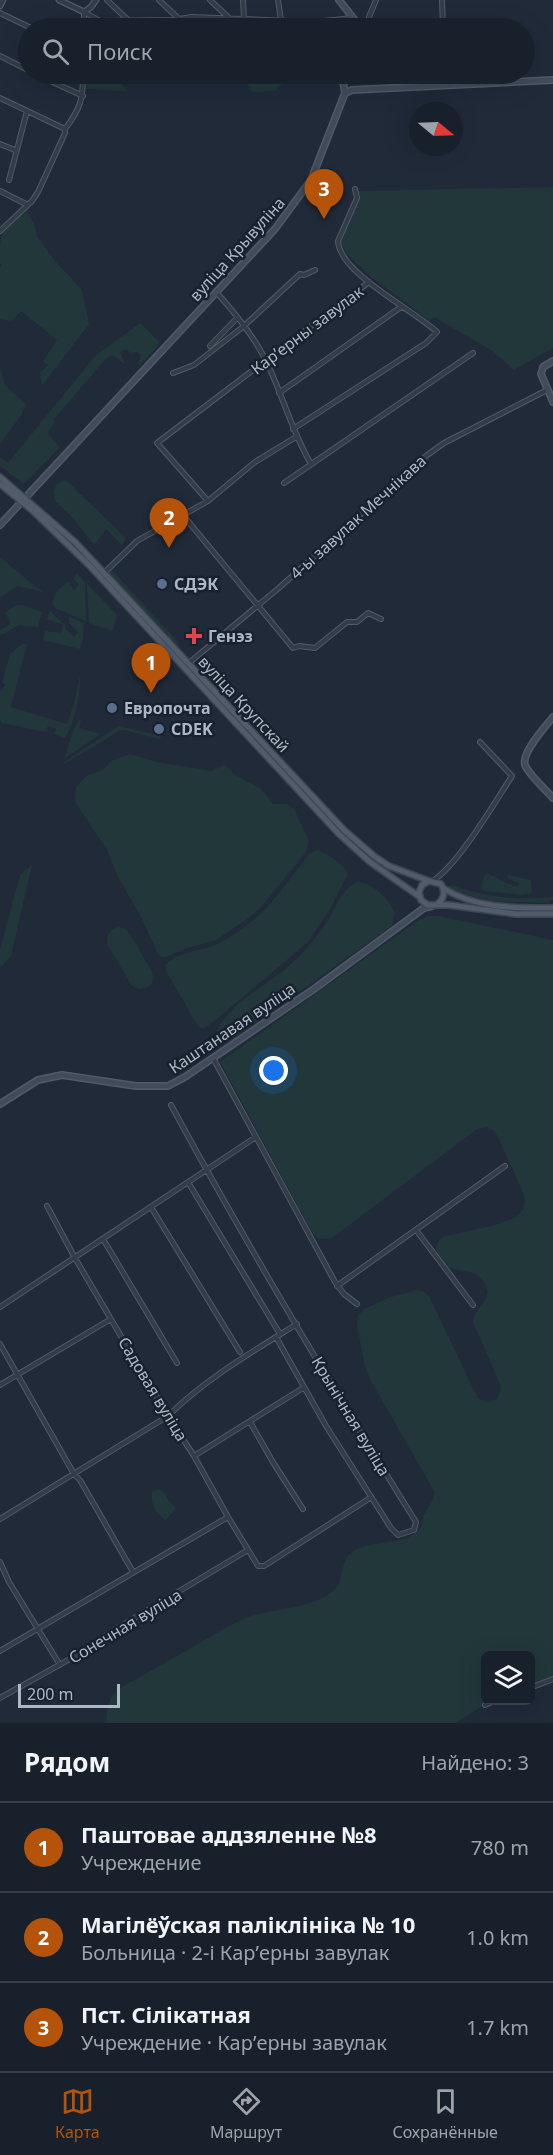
<!DOCTYPE html>
<html lang="ru">
<head>
<meta charset="utf-8">
<style>
	:root { --surface:#18202b; --page:#252d37; --text:#f1f3f6; --muted:#9fa3a9; --line:#363e47; --accent:#b45309 }
	body { margin:0; font-family:"Noto Sans",sans-serif; background:var(--page); color:var(--text) }
	.controls { position:absolute; right:18px; bottom:18px; display:grid; overflow:hidden; border-radius:9px; box-shadow:0 6px 24px #0002 }
	.controls button { width:54px; height:54px; display:grid; place-items:center; padding:0; border:0; border-bottom:2px solid var(--line); background:var(--surface); color:var(--text); font:30px sans-serif }
	.compass { position:absolute; left:409px; top:102px; width:54px; height:54px; border-radius:50%; background:var(--surface); box-shadow:0 6px 24px #0002; rotate:109deg }
	.scale { position:absolute; left:18px; bottom:15px; width:102px; box-sizing:border-box; padding-left:6px; border:3px solid #aeb7c6; border-top:0; font-size:16px; line-height:21px; white-space:nowrap; color:#aeb7c6; -webkit-text-stroke:4px #19212e; paint-order:stroke }
	.you { position:absolute; left:274px; top:1071px; width:21px; height:21px; margin:-15px; border:4px solid #fff; border-radius:50%; background:#1a73e8; box-shadow:0 0 0 9px #1a73e833 }
	.badge { display:grid; place-items:center; width:39px; height:39px; border-radius:50%; background:var(--accent); color:#fff; font-size:20px; font-weight:700 }
	.pin { position:absolute; translate:-50% -50px; filter:drop-shadow(0 2px 3px #0008) }
	.pin::after { content:''; position:absolute; top:32px; width:21px; height:18px; background:inherit; clip-path:polygon(0 0,100% 0,50% 100%) }
	.list { margin:0; padding:0; list-style:none }
	h2 { display:flex; justify-content:space-between; align-items:center; height:78px; margin:0; padding:0 24px; font-size:26px }
	h2 small { font-size:20px; font-weight:400; color:var(--muted) }
	.list li { display:grid; grid-template-columns:39px 1fr auto; gap:18px; align-items:center; box-sizing:border-box; height:90px; padding:0 24px; border-top:2px solid var(--line) }
	.list b { display:block; font-size:22px; white-space:nowrap }
	.list p { margin:0; font-size:20px; white-space:nowrap; color:var(--muted) }
	.list em { font-size:20px; font-style:normal; color:var(--muted) }
	.icon { flex:none; width:33px; height:33px; fill:none; stroke:currentColor; stroke-width:2; stroke-linecap:round; stroke-linejoin:round }
	.map { position:relative; flex:none; width:553px; height:1723px; overflow:hidden }
	.search { position:absolute; background:var(--surface); box-shadow:0 6px 24px #0002; left:18px; right:18px; top:18px; height:66px; display:flex; align-items:center; gap:15px; box-sizing:border-box; padding:0 21px; border-radius:33px; color:var(--muted); font-size:22px }
	.sheet { height:348px; background:var(--surface) }
	nav { display:flex; justify-content:space-around; align-items:center; box-sizing:border-box; height:84px; border-top:2px solid var(--line); background:var(--surface); font-size:16px; color:var(--muted) }
	nav a { display:grid; justify-items:center; gap:3px }
	nav .on { color:var(--accent) }
	.map>svg:first-child { display:block }
	.green { fill:#22373a }
	.lines { fill:none; stroke-linecap:round; stroke-linejoin:round }
	.minor-casing { stroke:#515a67; stroke-width:6 }
	.tertiary-casing { stroke:#515a67; stroke-width:7 }
	.secondary-casing { stroke:#515a67; stroke-width:8 }
	.primary-casing { stroke:#3d4553; stroke-width:8 }
	.minor { stroke:#343c49; stroke-width:4 }
	.tertiary { stroke:#343c49; stroke-width:4.5 }
	.secondary { stroke:#424b5c; stroke-width:5 }
	.primary { stroke:#525b6a; stroke-width:5 }
	.service-dot { fill:#5c6f8a; stroke:#19212e; stroke-width:2 }
	.health-dot { fill:#e0444e; stroke:#19212e; stroke-width:2 }
	.labels { text-anchor:middle; stroke-width:5; stroke-linejoin:round; paint-order:stroke }
	.street-label { font-size:16px; fill:#aeb7c6; stroke:#19212e }
	.poi-label { font-size:16px; font-weight:bold; fill:#aeb7c6; stroke:#19212e; text-anchor:start }
</style>
</head>
<body>
<div class="map">
<svg width="553" height="1723" viewBox="0 0 553 1723">
	<rect width="100%" height="100%" fill="#202a39"/>
	<path class="green" d="M85,74H117L126,91L85,89Z
		M241,74H290L276,91L252,92Z
		M553,187V348L514,370L491,350L434,317L430,321L371,277L335,243L357,191Z
		M27,212L35,226L37,236L56,262L82,290L89,324L42,386L40,373L48,365L43,361L57,340L21,311L12,321L0,319V268L2,265L0,263C0,231 0,227 27,212Z
		M140,323L159,342L157,347L140,365L138,364L141,355L137,352L132,353L126,350H122L120,353L125,362L124,364L112,355L104,361L54,419L55,423L49,430L48,434L60,447L24,484L0,466V457L8,463L95,356Z
		M0,368L5,385L26,404L22,414L0,444Z
		M65,479L126,538L123,546L106,529L94,545L73,518L56,502L53,492L56,485Z
		M0,557L31,583L44,592L18,586L0,597Z
		M111,569L178,642L180,650L109,573Z
		M76,573L85,582L86,621L57,609L52,604L55,593L67,582H71L69,584L74,590L79,585L74,579Z
		M87,584L117,615L113,631L89,623Z
		M23,605L42,612L38,627L19,625L0,636V630L11,624L5,613L14,606Z
		M50,611L65,625V628L74,637L78,633L69,623V617L84,623L83,640L80,649L43,640L45,631L61,633L63,625L47,619Z
		M22,644H27L11,707L67,724L72,709H73L80,675C80,696 76,720 65,738L54,734L56,729L48,726L45,732L2,723L0,719V691L3,689L5,684L2,683L10,654Z
		M79,720L81,721L79,728L101,734L64,759L74,728Z
		M119,726L161,736L160,739L124,730L119,731L63,765L64,762Z
		M130,754L157,762L212,771L224,765L229,768L234,774L261,789L273,804H287L294,809L309,840L306,852L261,907L249,918L216,940L190,947L165,957L159,956L142,919L117,875L107,850L75,802L76,787L87,776L103,770L111,761Z
		M318,850C329,854 343,864 348,874L330,909L308,942L218,1018L205,1028H199L166,971L165,965C180,950 204,952 221,942C264,919 281,890 310,853Z
		M32,865L11,956L0,968V950L20,875Z
		M487,873L515,887L518,886L519,883L507,878L508,875L531,880L532,893L522,895L486,891L481,889C482,882 482,877 487,873Z
		M356,882C372,881 389,899 395,913L392,926L230,1041L226,1042L219,1040C208,1018 268,983 284,970C299,958 313,942 324,926C334,912 341,890 356,882Z
		M450,885C485,896 515,901 553,897V900H549V903L489,901L453,891L448,887Z
		M428,916H438L553,940V1676L531,1686L530,1656H486V1700L491,1701L455,1723H106C107,1707 108,1697 122,1687C147,1673 173,1658 198,1644C213,1635 229,1625 246,1618C273,1608 304,1610 329,1594C347,1583 338,1562 352,1552C372,1538 404,1548 420,1528C424,1523 422,1516 426,1511C430,1503 435,1501 434,1491L372,1383L365,1367L357,1326L358,1316L364,1309L391,1297L417,1290L425,1292L430,1298L477,1397C489,1408 502,1400 500,1384L473,1322C474,1308 490,1301 487,1289C486,1283 481,1277 476,1274C469,1270 461,1272 453,1269C440,1265 429,1246 443,1237C458,1233 507,1224 517,1216C524,1211 526,1203 524,1195L498,1137L493,1130L486,1127L477,1129L332,1238L319,1239L313,1234L220,1062L416,922Z
		M119,927L125,929L130,934L151,970L153,976L152,983C146,990 139,991 132,986L107,944C106,935 110,929 119,927Z
		M158,1489C168,1492 166,1501 175,1506V1510L166,1520C156,1515 150,1503 152,1492Z"/>
	<g class="lines">
		<g class="minor-casing">
			<path id="minor" d="M107,0L128,20
				M159,0L178,18
				M210,0L229,18
				M243,0L244,19
				M278,0L281,20
				M442,0L443,28
				M84,12L100,21L172,20L192,17L314,22L353,18
				M0,13L31,28
				M84,28V13
				M368,28L369,17L376,0
				M0,56L28,70
				M35,74L83,96
				M446,74V85
				M0,98L65,129
				M0,144L15,150
				M9,180L27,111
				M0,191L28,205
				M0,231L32,201L38,192L65,133V129C81,108 83,99 83,74
				M217,293C235,313 254,336 266,361C283,395 291,430 311,464
				M210,346L237,318
				M173,373L194,365L244,326L300,274L304,275L315,270
				M279,393L401,307
				M293,429L426,343L437,332C415,311 339,273 338,241L357,198L355,189
				M284,483L473,353
				M208,501L157,443L369,282
				M182,514L293,648L299,646L315,648L347,622H357L368,613L381,619
				M104,573L137,541L208,501L255,462L296,437
				M184,667L280,587L426,456L444,443L547,390
				M433,881C460,862 493,805 512,776L480,742
				M213,1058L335,1282L344,1294L357,1304
				M171,1105C248,1247 331,1386 416,1522L414,1530L398,1535L391,1528L326,1426L276,1337
				M188,1182L280,1334
				M47,1206L75,1258L168,1416L194,1456L228,1517L258,1566H264L370,1498
				M151,1207L240,1352
				M416,1230L473,1305
				M103,1239L177,1363
				M337,1286L505,1166
				M0,1307L256,1137
				M0,1344L74,1474L80,1480L133,1572
				M0,1385L111,1319
				M250,1422L274,1464L303,1509
				M194,1456L303,1388
				M0,1519L168,1416C205,1379 252,1352 297,1324
				M0,1562L9,1582L60,1665
				M0,1651L228,1517
				M530,1688L553,1679
				M0,1698L88,1649L106,1635L248,1550
				M485,1705L497,1700"/>
		</g>
		<g class="tertiary-casing">
			<path id="tertiary" d="M59,0L84,12L91,7L96,0
				M0,6L3,0"/>
		</g>
		<g class="secondary-casing">
			<path id="secondary" d="M339,0L361,28
				M344,74L343,82L345,93
				M553,361L543,367L541,374L553,402
				M0,525L275,229L311,180L345,93L352,90L553,80
				M553,717C545,727 521,753 525,765C529,775 546,790 553,798
				M0,1104L38,1080L62,1075L136,1086H168L185,1077L314,989L424,908L432,906"/>
		</g>
		<g class="primary-casing">
			<path id="primary" d="M0,477L75,542L344,830L374,856L389,866L429,881
				M0,484L33,511L88,564L339,834L370,862L420,897
				M443,888C476,909 515,908 553,908
				M436,905C444,900 446,892 441,884L429,881L422,885L419,892L421,900L428,905H449L515,914H553"/>
		</g>
		<use href="#minor" class="minor"/>
		<use href="#tertiary" class="tertiary"/>
		<use href="#secondary" class="secondary"/>
		<use href="#primary" class="primary"/>
	</g>
	<g class="service-dot">
		<circle cx="162" cy="584" r="6"/>
		<circle cx="112" cy="708" r="6"/>
		<circle cx="159" cy="729" r="6"/>
	</g>
	<path class="health-dot" d="M191 627h6v6h6v6h-6v6h-6v-6h-6v-6h6z"/>
	<g class="labels">
		<g class="street-label">
			<text transform="translate(237 249) rotate(-48)" y="6">вуліца Крывуліна</text>
			<text transform="translate(307 330) rotate(-37)" y="6">Карʼерны завулак</text>
			<text transform="translate(358 517) rotate(-42)" y="6">4-ы завулак Мечнікава</text>
			<text transform="translate(244 704) rotate(47)" y="6">вуліца Крупскай</text>
			<text transform="translate(232 1028) rotate(-34)" y="6">Каштанавая вуліца</text>
			<text transform="translate(153 1389) rotate(59)" y="6">Садовая вуліца</text>
			<text transform="translate(351 1416) rotate(59)" y="6">Крынічная вуліца</text>
			<text transform="translate(125 1626) rotate(-31)" y="6">Сонечная вуліца</text>
		</g>
		<g class="poi-label">
			<text x="174" y="590">СДЭК</text>
			<text x="208" y="642">Генэз</text>
			<text x="124" y="714">Европочта</text>
			<text x="171" y="735">CDEK</text>
		</g>
	</g>
</svg>
<div class="controls">
<button><svg class="icon" aria-label="layers" viewBox="0 0 24 24"><path d="M12 4l9 5-9 5-9-5zM3 14l9 5 9-5"/></svg></button>
</div>
<svg class="compass" viewBox="-18 -18 36 36"><path d="M0-13l5 13h-10z" fill="#e53935"/><path d="M0 13l5-13h-10z" fill="#9fa3a9"/></svg>
<div class="scale">200 m</div>
<div class="you"></div>
<div class="pin badge" style="left:151px;top:693px">1</div>
<div class="pin badge" style="left:169px;top:548px">2</div>
<div class="pin badge" style="left:324px;top:219px">3</div>
<div class="search"><svg class="icon" aria-label="search" viewBox="0 0 24 24"><circle cx="10" cy="10" r="6"/><path d="M15 15l6 6"/></svg>Поиск</div>
</div>
<section class="sheet">
<h2>Рядом<small>Найдено: 3</small></h2>
<ul class="list">
<li><span class="badge">1</span><div><b>Паштовае аддзяленне №8</b><p>Учреждение</p></div><em>780 m</em></li>
<li><span class="badge">2</span><div><b>Магілёўская паліклініка № 10</b><p>Больница · 2-і Карʼерны завулак</p></div><em>1.0 km</em></li>
<li><span class="badge">3</span><div><b>Пст. Сілікатная</b><p>Учреждение · Карʼерны завулак</p></div><em>1.7 km</em></li>
</ul>
</section>
<nav>
<a class="on"><svg class="icon" aria-label="map" viewBox="0 0 24 24"><path d="M3 6l6-2 6 2 6-2v14l-6 2-6-2-6 2zM9 4v14M15 6v14"/></svg>Карта</a>
<a><svg class="icon" aria-label="directions" viewBox="0 0 24 24"><path d="M12 3l9 9-9 9-9-9zM9 14v-3h6M13 9l2 2-2 2"/></svg>Маршрут</a>
<a><svg class="icon" aria-label="saved" viewBox="0 0 24 24"><path d="M7 4h10v16l-5-4-5 4z"/></svg>Сохранённые</a>
</nav>
</body>
</html>
